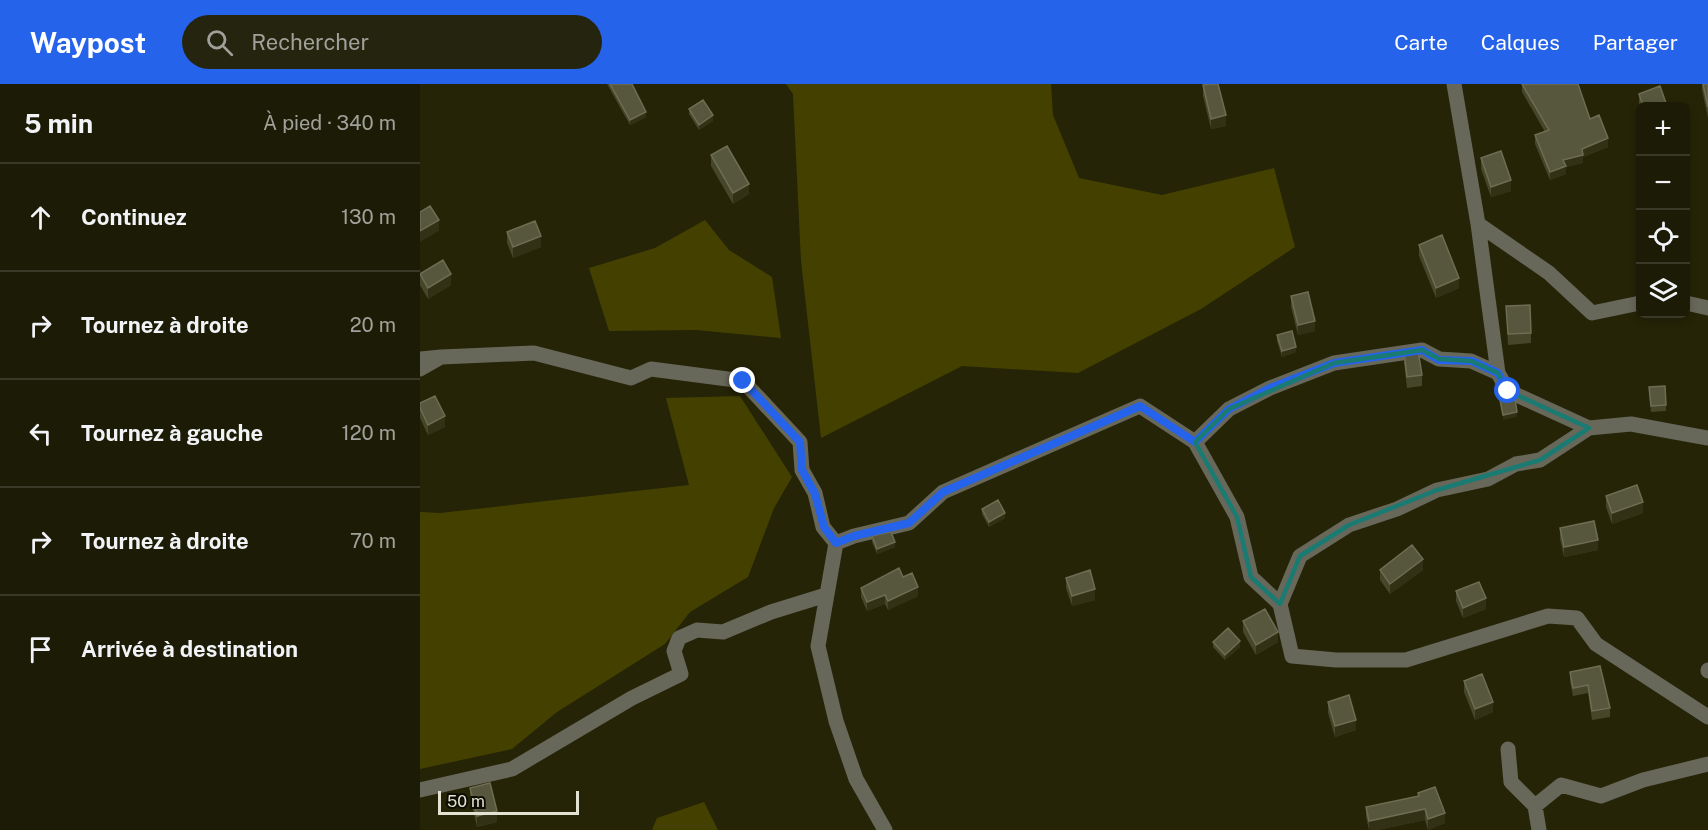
<!DOCTYPE html>
<html lang="fr">
<head>
<meta charset="utf-8">
<style>
	:root { --surface:#1c1b05; --page:#25240f; --text:#f1f3f6; --muted:#a0a19a; --line:#3a3927; --accent:#2563eb }
	body { margin:0; font-family:"Public Sans",sans-serif; background:var(--page); color:var(--text) }
	.controls { position:absolute; right:18px; top:18px; display:grid; overflow:hidden; border-radius:9px; box-shadow:0 3px 9px #0003 }
	.controls button { width:54px; height:54px; display:grid; place-items:center; padding:0; border:0; border-bottom:2px solid var(--line); background:var(--surface); color:var(--text); font:30px sans-serif }
	.scale { position:absolute; left:18px; bottom:15px; width:141px; box-sizing:border-box; padding-left:6px; border:3px solid #e3e3d3; border-top:0; font-size:16px; line-height:21px; white-space:nowrap; color:#e3e3d3; -webkit-text-stroke:4px #0d0c03; paint-order:stroke }
	.stop { position:absolute; width:18px; height:18px; margin:-14px; border:4px solid #2563eb; border-radius:50%; background:#fff }
	.stop.end { background:#2563eb; border-color:#fff; box-shadow:0 2px 6px #0008 }
	.list { margin:0; padding:0; list-style:none }
	h2 { display:flex; justify-content:space-between; align-items:center; height:78px; margin:0; padding:0 24px; font-size:26px }
	h2 small { font-size:20px; font-weight:400; color:var(--muted) }
	.list li { display:grid; grid-template-columns:39px 1fr auto; gap:18px; align-items:center; box-sizing:border-box; height:108px; padding:0 24px; border-top:2px solid var(--line) }
	.list b { display:block; font-size:22px; white-space:nowrap }
	.list em { font-size:20px; font-style:normal; color:var(--muted) }
	.icon { flex:none; width:33px; height:33px; fill:none; stroke:currentColor; stroke-width:2; stroke-linecap:round; stroke-linejoin:round }
	.map { position:relative; flex:none; width:1288px; height:746px; overflow:hidden }
	header { display:flex; align-items:center; gap:36px; box-sizing:border-box; height:84px; padding:0 30px; background:var(--accent); color:#fff }
	header strong { font-size:28px }
	nav { display:flex; gap:33px; margin-inline-start:auto; font-size:21px }
	.search { width:420px; height:54px; background:var(--page); display:flex; align-items:center; gap:15px; box-sizing:border-box; padding:0 21px; border-radius:33px; color:var(--muted); font-size:22px }
	main { display:flex }
	aside { flex:1; background:var(--surface) }
	.map>svg:first-child { display:block }
	.green { fill:#444100 }
	.lines { fill:none; stroke-linecap:round; stroke-linejoin:round }
	.minor { stroke:#67675a; stroke-width:15 }
	.wall { fill:#46462b }
	.shaded-wall { fill:#323115 }
	.building { fill:#57573d; stroke:#6d6d54; stroke-width:1.5 }
	.route { stroke:#2563eb; stroke-width:8 }
	.marked { fill:none; stroke:#1a7b73; stroke-width:4.5; stroke-linejoin:round }
</style>
</head>
<body>
<header>
<strong>Waypost</strong>
<div class="search"><svg class="icon" aria-label="search" viewBox="0 0 24 24"><circle cx="10" cy="10" r="6"/><path d="M15 15l6 6"/></svg>Rechercher</div>
<nav><a>Carte</a><a>Calques</a><a>Partager</a></nav>
</header>
<main>
<aside>
<h2>5 min<small>À pied · 340 m</small></h2>
<ul class="list">
<li><svg class="icon" aria-label="ahead" viewBox="0 0 24 24"><path d="M12 20V5M6 11l6-6 6 6"/></svg><div><b>Continuez</b></div><em>130 m</em></li>
<li><svg class="icon" aria-label="right" viewBox="0 0 24 24"><path d="M7 20v-9h11M14 6l5 5-5 5"/></svg><div><b>Tournez à droite</b></div><em>20 m</em></li>
<li><svg class="icon" aria-label="left" viewBox="0 0 24 24"><path d="M17 20v-9H6M10 6l-5 5 5 5"/></svg><div><b>Tournez à gauche</b></div><em>120 m</em></li>
<li><svg class="icon" aria-label="right" viewBox="0 0 24 24"><path d="M7 20v-9h11M14 6l5 5-5 5"/></svg><div><b>Tournez à droite</b></div><em>70 m</em></li>
<li><svg class="icon" aria-label="arrive" viewBox="0 0 24 24"><path d="M6 21V4h12l-3 4 3 4H6"/></svg><div><b>Arrivée à destination</b></div></li>
</ul>
</aside>
<div class="map">
<svg width="1288" height="746" viewBox="0 0 1288 746">
	<rect width="100%" height="100%" fill="#252407"/>
	<path class="green" d="M366,0H631L633,31L659,94L742,111L854,84L875,163L781,225L658,289L542,282L401,354L381,177L373,10Z
		M285,136L309,166L352,193L361,254L276,246L189,247L169,184L235,164Z
		M320,312L372,393L354,424L328,493L270,528L245,560L137,628L92,665L0,685V428L20,429L269,401L246,314Z
		M284,718L298,746H232L237,734Z"/>
	<g class="lines">
		<path class="minor" d="M1034,0L1058,140L1078,289L1088,307L1169,344L1211,340L1288,354
			M1058,140L1129,189L1172,229L1220,219
			M1266,219L1288,224
			M21,273L114,269L211,294L231,285L323,297L380,358L382,386L395,409L403,443L416,459
			M0,275L21,273L0,285
			M1169,344L1120,376L1096,380L1068,395L1017,406L977,425L929,441L880,472L860,520L872,572L916,576H986L1128,532L1157,534L1176,560L1288,633
			M775,358L809,325L850,304L914,279L1002,266L1019,275L1051,277L1078,289
			M1288,586V587
			M1088,665L1091,698L1115,722L1119,746
			M0,706L92,685L212,614L261,590L254,567L259,554L277,546L303,548L351,528L406,511
			M1115,722L1141,701L1181,712L1223,696L1288,680
			M465,746L436,695L416,637L398,562L416,459L434,452L489,439L523,408L720,322L775,358L817,433L831,493L860,520"/>
	</g>
	<path class="wall" d="M187,0H212L226,33L210,41Z
		M1102,0L1188,63L1163,73V79L1146,83V90L1130,96L1115,60V51L1125,48L1102,8Z
		M1282,0H1288V34L1282,6Z
		M783,1L806,42L791,45L783,12Z
		M1219,10L1247,22H1221V25L1219,20Z
		M269,25L293,37L279,46L269,30Z
		M291,71L329,110L313,120L291,82Z
		M1061,74L1091,107L1071,113L1061,85Z
		M87,148L121,163L93,174L87,159Z
		M999,161L1039,204L1016,214L999,172Z
		M0,190L31,201L8,215L0,201Z
		M871,212L895,247L878,251L871,223Z
		M1086,222L1111,249V259L1088,261Z
		M857,251L876,268L862,273L857,257Z
		M984,268L1002,291V302L987,304L984,279Z
		M1229,309L1246,321V327L1231,328Z
		M0,319L25,343L8,351L0,334Z
		M1186,412L1223,429L1192,440L1186,423Z
		M562,425L585,434L569,443L562,430Z
		M1140,444L1178,466L1144,473L1140,455Z
		M452,452L475,463L457,470L452,458Z
		M960,486H1003L970,510L960,496Z
		M483,493L498,512L468,526L465,520L447,527L441,513V504Z
		M646,494L675,516L652,522L646,504Z
		M1036,507L1066,525L1043,534L1036,517Z
		M823,537L858,558L836,571L823,548Z
		M793,558L820,563L805,576L793,563Z
		M1180,582L1190,624V633L1172,636L1168,609L1153,612L1150,597V588Z
		M1044,597L1073,628L1055,636L1044,608Z
		M908,618L936,646L915,653L908,629Z
		M50,704L77,738L57,743L50,714Z
		M998,709L1025,739L1008,746L1005,736L957,746H949L946,733V723L998,712Z"/>
	<path class="shaded-wall" d="M226,28V33L210,41V36Z
		M293,31V37L279,46V41Z
		M806,31V42L791,45V35Z
		M1188,54V63L1163,73V79L1146,83V90L1130,96V88L1143,76L1162,65Z
		M1091,96V107L1071,113V103Z
		M329,100V110L313,120V109Z
		M19,136V147L0,158V147Z
		M121,152V163L93,174V163Z
		M31,190V201L8,215V204Z
		M1039,194V204L1016,214V204Z
		M895,237V247L878,251V241Z
		M876,263V268L862,273V267Z
		M1097,328V333L1083,336V331Z
		M25,332V343L8,351V341Z
		M1223,418V429L1192,440V429Z
		M585,429V434L569,443V438Z
		M1178,456V466L1144,473V463Z
		M475,458V463L457,470V465Z
		M1003,475V486L970,510V500Z
		M498,503V512L468,526V517Z
		M675,505V516L652,522V512Z
		M465,511V520L447,527V518Z
		M1066,514V525L1043,534V524Z
		M858,548V558L836,571V561Z
		M820,557V563L805,576V571Z
		M1073,618V628L1055,636V625Z
		M936,636V646L915,653V642Z
		M1005,725V736L957,746H949V737Z
		M77,727V738L57,743V732Z
		M1025,729V739L1008,746V735Z"/>
	<path class="building" d="M190,0H212L226,28L210,36Z
		M789,0H798L806,31L791,35L783,1Z
		M1102,0H1158L1170,35L1179,31L1188,54L1162,65L1163,71L1143,76L1146,82L1130,88L1115,51L1129,46Z
		M1283,0H1288V23Z
		M1240,2L1247,22H1223L1219,10Z
		M283,16L293,31L279,41L269,25Z
		M307,62L329,100L313,109L291,71Z
		M1081,67L1091,96L1071,103L1061,74Z
		M10,122L19,136L0,147V128Z
		M115,137L121,152L93,163L87,148Z
		M1022,151L1039,194L1016,204L999,161Z
		M23,176L31,190L8,204L0,190Z
		M888,208L895,237L878,241L871,212Z
		M1110,221L1111,249L1088,250L1086,222Z
		M872,247L876,263L862,267L857,251Z
		M998,266L1002,291L987,293L984,268Z
		M1245,302L1246,321L1231,322L1229,303Z
		M15,312L25,332L8,341L0,324V319Z
		M1095,315L1097,328L1083,331L1080,316Z
		M1217,401L1223,418L1192,429L1186,412Z
		M578,416L585,429L569,438L562,425Z
		M1174,437L1178,456L1144,463L1140,444Z
		M471,448L475,458L457,465L452,452Z
		M992,461L1003,475L970,500L960,486Z
		M479,484L483,493L492,489L498,503L468,517L465,511L447,518L441,504Z
		M670,486L675,505L652,512L646,494Z
		M1059,498L1066,514L1043,524L1036,507Z
		M845,525L858,548L836,561L823,537Z
		M808,544L820,557L805,571L793,558Z
		M1180,582L1190,624L1172,627L1168,601L1153,604L1150,588Z
		M1062,590L1073,618L1055,625L1044,597Z
		M929,611L936,636L915,642L908,618Z
		M70,699L77,727L57,732L50,704Z
		M1015,703L1025,729L1008,735L1005,725L949,737L946,723L999,712L998,709Z"/>
	<g class="lines">
		<path class="route" d="M323,297L380,358L382,386L395,410L404,443L416,459L434,452L489,439L523,408L720,322L775,358L809,325L850,304L914,279L1002,266L1019,276L1052,277L1078,289L1088,307"/>
	</g>
	<path class="marked" d="M1002,266L1019,275L1051,277L1078,289L1088,307L1169,344L1120,376L1017,406L929,441L880,472L860,520L831,493L817,433L775,358L809,325L914,279Z"/>
</svg>
<div class="controls">
<button>+</button>
<button>−</button>
<button><svg class="icon" aria-label="locate" viewBox="0 0 24 24"><circle cx="12" cy="12" r="6"/><path d="M12 2v4M12 18v4M2 12h4M18 12h4"/></svg></button>
<button><svg class="icon" aria-label="layers" viewBox="0 0 24 24"><path d="M12 4l9 5-9 5-9-5zM3 14l9 5 9-5"/></svg></button>
</div>
<div class="scale">50 m</div>
<div class="stop" style="left:1088px;top:307px"></div>
<div class="stop end" style="left:323px;top:297px"></div>
</div>
</main>
</body>
</html>
